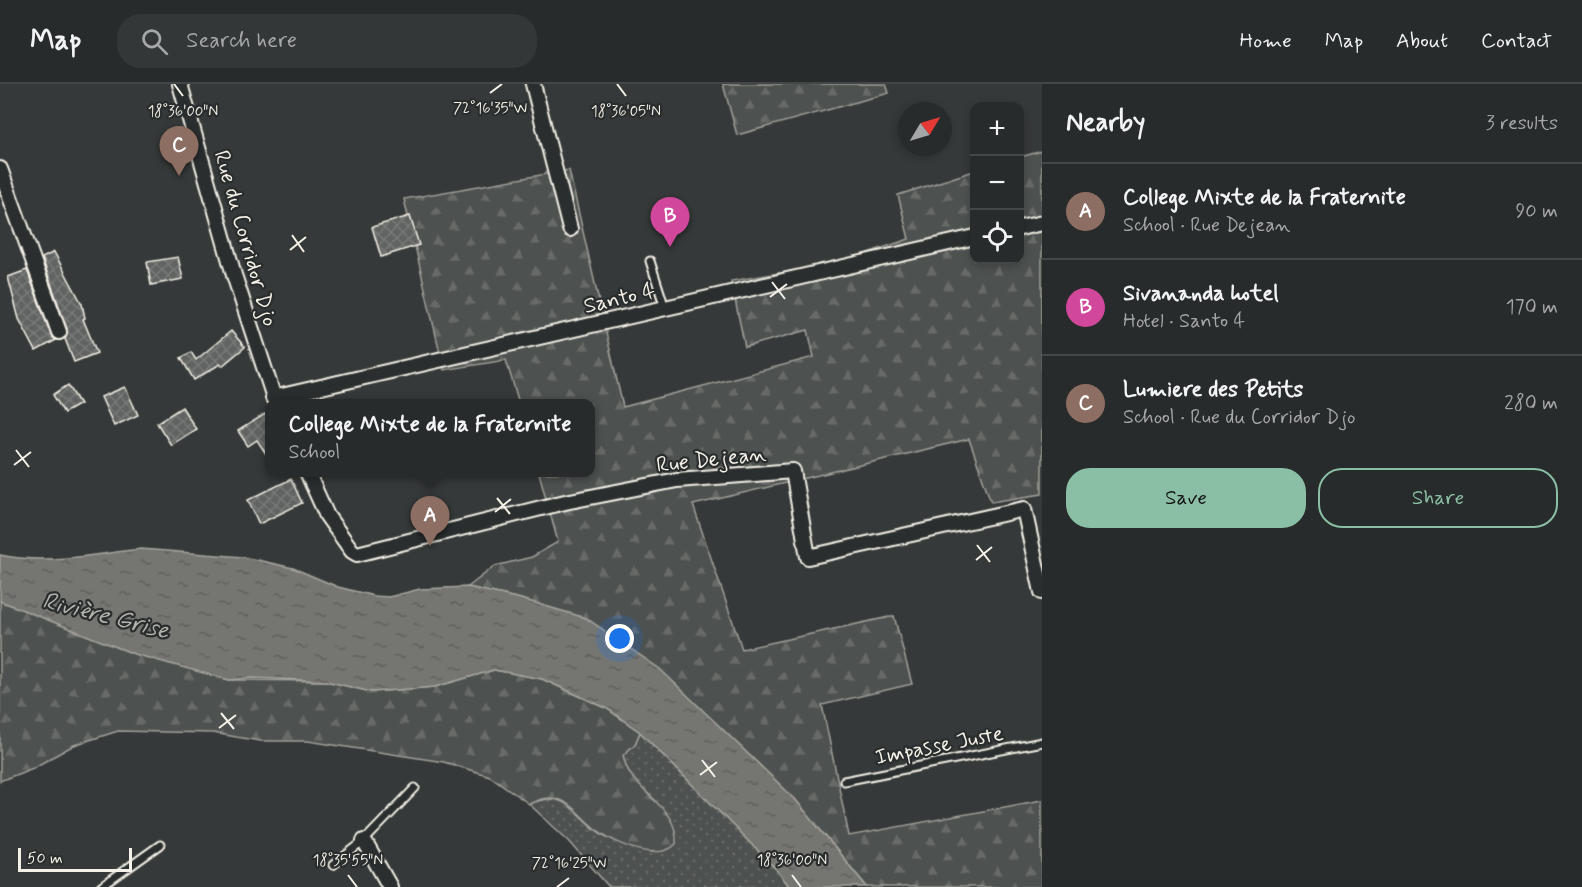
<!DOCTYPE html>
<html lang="en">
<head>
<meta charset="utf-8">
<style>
	:root { --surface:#282b2b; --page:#343737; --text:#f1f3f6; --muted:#a5a7a9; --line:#444747; --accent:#8abfa5 }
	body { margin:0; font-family:Mynerve,sans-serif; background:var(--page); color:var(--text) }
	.controls { position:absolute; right:18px; top:18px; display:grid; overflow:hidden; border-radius:12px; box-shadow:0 3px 9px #0003 }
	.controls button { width:54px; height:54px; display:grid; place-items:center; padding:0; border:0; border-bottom:2px solid var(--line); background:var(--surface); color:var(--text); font:30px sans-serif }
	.compass { position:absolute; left:898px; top:18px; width:54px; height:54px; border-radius:50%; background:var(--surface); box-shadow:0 3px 9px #0003; rotate:52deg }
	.scale { position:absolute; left:18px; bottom:15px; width:114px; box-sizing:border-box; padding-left:6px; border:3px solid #f4f1e8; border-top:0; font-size:16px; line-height:21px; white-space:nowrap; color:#f4f1e8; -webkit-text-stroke:4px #2a2d2e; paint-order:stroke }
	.you { position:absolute; left:620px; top:555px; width:21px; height:21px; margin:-15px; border:4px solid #fff; border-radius:50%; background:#1a73e8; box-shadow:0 0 0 9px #1a73e833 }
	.badge { display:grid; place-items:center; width:39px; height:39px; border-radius:50%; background:var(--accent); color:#fff; font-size:20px; font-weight:700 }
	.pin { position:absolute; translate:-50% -50px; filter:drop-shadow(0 2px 3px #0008) }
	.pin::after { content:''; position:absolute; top:32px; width:21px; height:18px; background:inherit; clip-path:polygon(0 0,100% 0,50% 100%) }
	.popup { position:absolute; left:265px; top:315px; width:330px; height:78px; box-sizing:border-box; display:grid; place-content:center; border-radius:12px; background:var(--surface); filter:drop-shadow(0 2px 4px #0005); font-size:20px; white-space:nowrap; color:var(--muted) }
	.popup b { font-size:22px; color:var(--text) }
	.popup::after { content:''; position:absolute; left:50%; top:100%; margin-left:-12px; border:12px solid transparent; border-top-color:var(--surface) }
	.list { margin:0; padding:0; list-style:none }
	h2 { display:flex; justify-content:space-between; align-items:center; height:78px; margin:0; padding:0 24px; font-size:26px }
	h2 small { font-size:20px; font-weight:400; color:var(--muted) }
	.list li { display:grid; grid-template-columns:39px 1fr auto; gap:18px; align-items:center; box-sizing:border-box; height:96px; padding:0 24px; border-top:2px solid var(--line) }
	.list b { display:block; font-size:22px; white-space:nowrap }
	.list p { margin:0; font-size:20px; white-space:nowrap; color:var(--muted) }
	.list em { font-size:20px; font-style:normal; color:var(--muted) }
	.actions { display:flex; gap:12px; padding:18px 24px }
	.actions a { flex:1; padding:14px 0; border:2px solid var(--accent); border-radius:24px; text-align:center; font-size:21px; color:var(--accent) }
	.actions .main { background:var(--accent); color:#111 }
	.icon { flex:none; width:33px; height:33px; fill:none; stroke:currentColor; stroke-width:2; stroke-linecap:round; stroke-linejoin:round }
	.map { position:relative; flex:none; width:1042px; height:803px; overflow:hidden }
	header { display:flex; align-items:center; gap:36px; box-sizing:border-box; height:84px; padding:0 30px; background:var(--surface); border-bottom:2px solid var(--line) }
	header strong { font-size:28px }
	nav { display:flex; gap:33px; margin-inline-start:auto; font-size:21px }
	.search { width:420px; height:54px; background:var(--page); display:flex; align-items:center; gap:15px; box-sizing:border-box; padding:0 21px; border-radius:24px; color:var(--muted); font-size:22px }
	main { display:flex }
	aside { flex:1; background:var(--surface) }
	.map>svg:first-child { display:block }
	.green { fill:url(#green-dots); stroke:#a1a19c; stroke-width:1.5 }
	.forest { fill:url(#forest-firs); stroke:#a1a19c; stroke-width:1.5 }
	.water { fill:url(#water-ripples); stroke:#a8a7a1; stroke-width:1.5 }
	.building { fill:url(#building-cross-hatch); stroke:#f4f1e8; stroke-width:1.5 }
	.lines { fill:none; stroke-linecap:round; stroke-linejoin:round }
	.service-casing { stroke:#f4f1e8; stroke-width:11 }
	.minor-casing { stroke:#f4f1e8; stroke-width:18 }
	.service { stroke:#2a2d2e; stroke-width:7 }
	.minor { stroke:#2a2d2e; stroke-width:14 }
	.ticks { fill:none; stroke:#f4f1e8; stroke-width:2 }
	.labels { text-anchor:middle; stroke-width:4.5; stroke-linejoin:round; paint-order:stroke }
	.street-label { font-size:22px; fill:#f4f1e8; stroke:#2a2d2e }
	.water-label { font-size:24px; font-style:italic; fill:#b4b3ad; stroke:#2a2d2e }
	.ticks-label { font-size:15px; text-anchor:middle; fill:#f4f1e8; stroke:#2a2d2e; stroke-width:4.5; stroke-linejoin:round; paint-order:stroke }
</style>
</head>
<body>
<header>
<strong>Map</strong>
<div class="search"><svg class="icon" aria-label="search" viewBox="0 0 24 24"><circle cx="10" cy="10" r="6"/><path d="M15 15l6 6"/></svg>Search here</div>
<nav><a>Home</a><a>Map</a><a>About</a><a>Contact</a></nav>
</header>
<main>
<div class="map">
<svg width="1042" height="803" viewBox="0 0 1042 803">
	<defs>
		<pattern id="green-dots" width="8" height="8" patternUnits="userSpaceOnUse" patternTransform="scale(1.5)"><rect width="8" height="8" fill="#4e514f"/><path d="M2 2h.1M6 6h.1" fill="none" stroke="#686a68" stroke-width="1.8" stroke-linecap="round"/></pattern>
		<pattern id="forest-firs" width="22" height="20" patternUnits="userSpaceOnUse" patternTransform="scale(1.5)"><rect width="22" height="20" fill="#4e514f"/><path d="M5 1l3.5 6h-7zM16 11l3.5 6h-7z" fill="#686a68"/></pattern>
		<pattern id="water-ripples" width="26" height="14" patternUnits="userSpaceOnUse" patternTransform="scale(1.5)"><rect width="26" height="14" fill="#757572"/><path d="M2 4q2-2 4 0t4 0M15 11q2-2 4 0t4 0" fill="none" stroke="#5f5e5c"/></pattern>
		<pattern id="building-cross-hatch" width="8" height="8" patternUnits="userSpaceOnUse" patternTransform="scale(1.5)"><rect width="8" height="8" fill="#616362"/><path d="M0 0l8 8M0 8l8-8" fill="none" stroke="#787a78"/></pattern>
	</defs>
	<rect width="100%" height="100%" fill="#363939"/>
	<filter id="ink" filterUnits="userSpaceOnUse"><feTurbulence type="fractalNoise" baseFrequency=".0167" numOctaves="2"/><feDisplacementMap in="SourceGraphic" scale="12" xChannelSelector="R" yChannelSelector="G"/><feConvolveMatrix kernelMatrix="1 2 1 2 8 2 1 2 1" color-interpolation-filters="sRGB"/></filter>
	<g filter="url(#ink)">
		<path class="green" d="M640,648L775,784L790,803H609L569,757L529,720C568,704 573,731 600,749C616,759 635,764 653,768L655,716C639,702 627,692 623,671L635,660Z"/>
		<path class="forest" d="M723,0H886L889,9L737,51Z
			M1042,67V410L991,418L969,355L693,421L742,565L894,532L912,600L822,621L849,752L1042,716V803H867L795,715L521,515L468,503L495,482L532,473L558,458L539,389L590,388V320L519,319L506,276L444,286L404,115L569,86L623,323L814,273L808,246L745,263L731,197L838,179L909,155L898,111L974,87L975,176H1020V73Z
			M0,517L229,596L326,597L371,608L435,603L494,586L542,595L606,624L640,648L635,660L623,671C629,710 679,719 676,760C658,778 619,761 600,748C584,738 574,719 556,715C546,712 538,716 529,720L490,692L444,678L308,657H260L213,649L118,647L74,661L33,684L0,697Z"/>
		<path class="water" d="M141,465L243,473L293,484L338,503L374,512L389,513L420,505L468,503L521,515L586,534L660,585L795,715L867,803H790L775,784L640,648L606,624L542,595L494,586L435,603L371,608L326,597L252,594L229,596L134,570L0,517V471C46,481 94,470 141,465Z"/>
		<path class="building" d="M410,132L419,161L381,173L372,143Z
			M54,168L82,220L85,234L83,235L97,269L74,278L65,255L67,245L42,174Z
			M178,173L183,195L151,201L147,178Z
			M27,186L51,251L56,256L36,267L19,235L8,193Z
			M231,247L245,263L222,282L220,280L194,296L181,274L191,268L196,276Z
			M68,301L80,320L64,329L53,311Z
			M125,303L138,331L114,342L101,313Z
			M182,323L196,345L171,361L157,339Z
			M265,330L270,338V376L257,356L248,362L238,347Z
			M291,395L302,419L259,440L248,416Z"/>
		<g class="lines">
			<g class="service-casing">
				<path id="service" d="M650,177L665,224
					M844,697L1042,658
					M333,781L364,757L415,704
					M101,803L160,761"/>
			</g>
			<g class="minor-casing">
				<path id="minor" d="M180,0L234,191L276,320
					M533,0L570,145
					M0,85L59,248
					M1020,144L1042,139
					M273,314L975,153
					M307,388L327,432L352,467L357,470L565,418L677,396L793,387L808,473L1024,425L1042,508
					M364,757L390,803"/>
			</g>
			<use href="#service" class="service"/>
			<use href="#minor" class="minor"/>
		</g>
	</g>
	<path class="ticks" d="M174,0L183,12M617,0L626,12M490,9L502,0M292,151L304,168M290,166L306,153M772,198L785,215M770,213L787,200M16,366L29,383M14,381L31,368M497,414L510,430M495,428L511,415M977,461L990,478M976,476L992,463M221,629L234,645M219,644L236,631M702,676L715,693M700,691L717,678M348,791L357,803M792,791L801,803M557,803L569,794"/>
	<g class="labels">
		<g class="street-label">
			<text transform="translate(247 154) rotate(74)" y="8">Rue du Corridor Djo</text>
			<text transform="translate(619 213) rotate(-13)" y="8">Santo 4</text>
			<text transform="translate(711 374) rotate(-6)" y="8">Rue Dejean</text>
			<text transform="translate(939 660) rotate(-11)" y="8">Impasse Juste</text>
		</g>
		<g class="water-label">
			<text transform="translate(106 531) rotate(14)" y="8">Rivière Grise</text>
		</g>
	</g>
	<g class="ticks-label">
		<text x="490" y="29">72°16'35"W</text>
		<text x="626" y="32">18°36'05"N</text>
		<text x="183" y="32">18°36'00"N</text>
		<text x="348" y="781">18°35'55"N</text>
		<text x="792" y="781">18°36'00"N</text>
		<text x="569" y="784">72°16'25"W</text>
	</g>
</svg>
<div class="controls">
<button>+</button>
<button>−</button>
<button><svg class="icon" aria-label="locate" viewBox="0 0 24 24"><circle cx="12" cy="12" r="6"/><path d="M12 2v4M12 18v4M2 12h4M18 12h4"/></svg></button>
</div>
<svg class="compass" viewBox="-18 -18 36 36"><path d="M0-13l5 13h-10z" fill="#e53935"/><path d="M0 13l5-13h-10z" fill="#a5a7a9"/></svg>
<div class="scale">50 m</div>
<div class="you"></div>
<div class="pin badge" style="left:430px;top:462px;background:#8d6e63">A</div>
<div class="popup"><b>College Mixte de la Fraternite</b>School</div>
<div class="pin badge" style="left:670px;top:163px;background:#d1479c">B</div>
<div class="pin badge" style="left:179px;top:92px;background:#8d6e63">C</div>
</div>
<aside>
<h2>Nearby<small>3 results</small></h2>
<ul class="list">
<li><span class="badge" style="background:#8d6e63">A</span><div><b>College Mixte de la Fraternite</b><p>School · Rue Dejean</p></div><em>90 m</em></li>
<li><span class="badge" style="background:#d1479c">B</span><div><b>Sivananda hotel</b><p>Hotel · Santo 4</p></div><em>170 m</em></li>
<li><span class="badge" style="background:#8d6e63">C</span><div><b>Lumiere des Petits</b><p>School · Rue du Corridor Djo</p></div><em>280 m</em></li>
</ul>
<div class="actions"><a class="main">Save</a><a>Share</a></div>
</aside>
</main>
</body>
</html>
